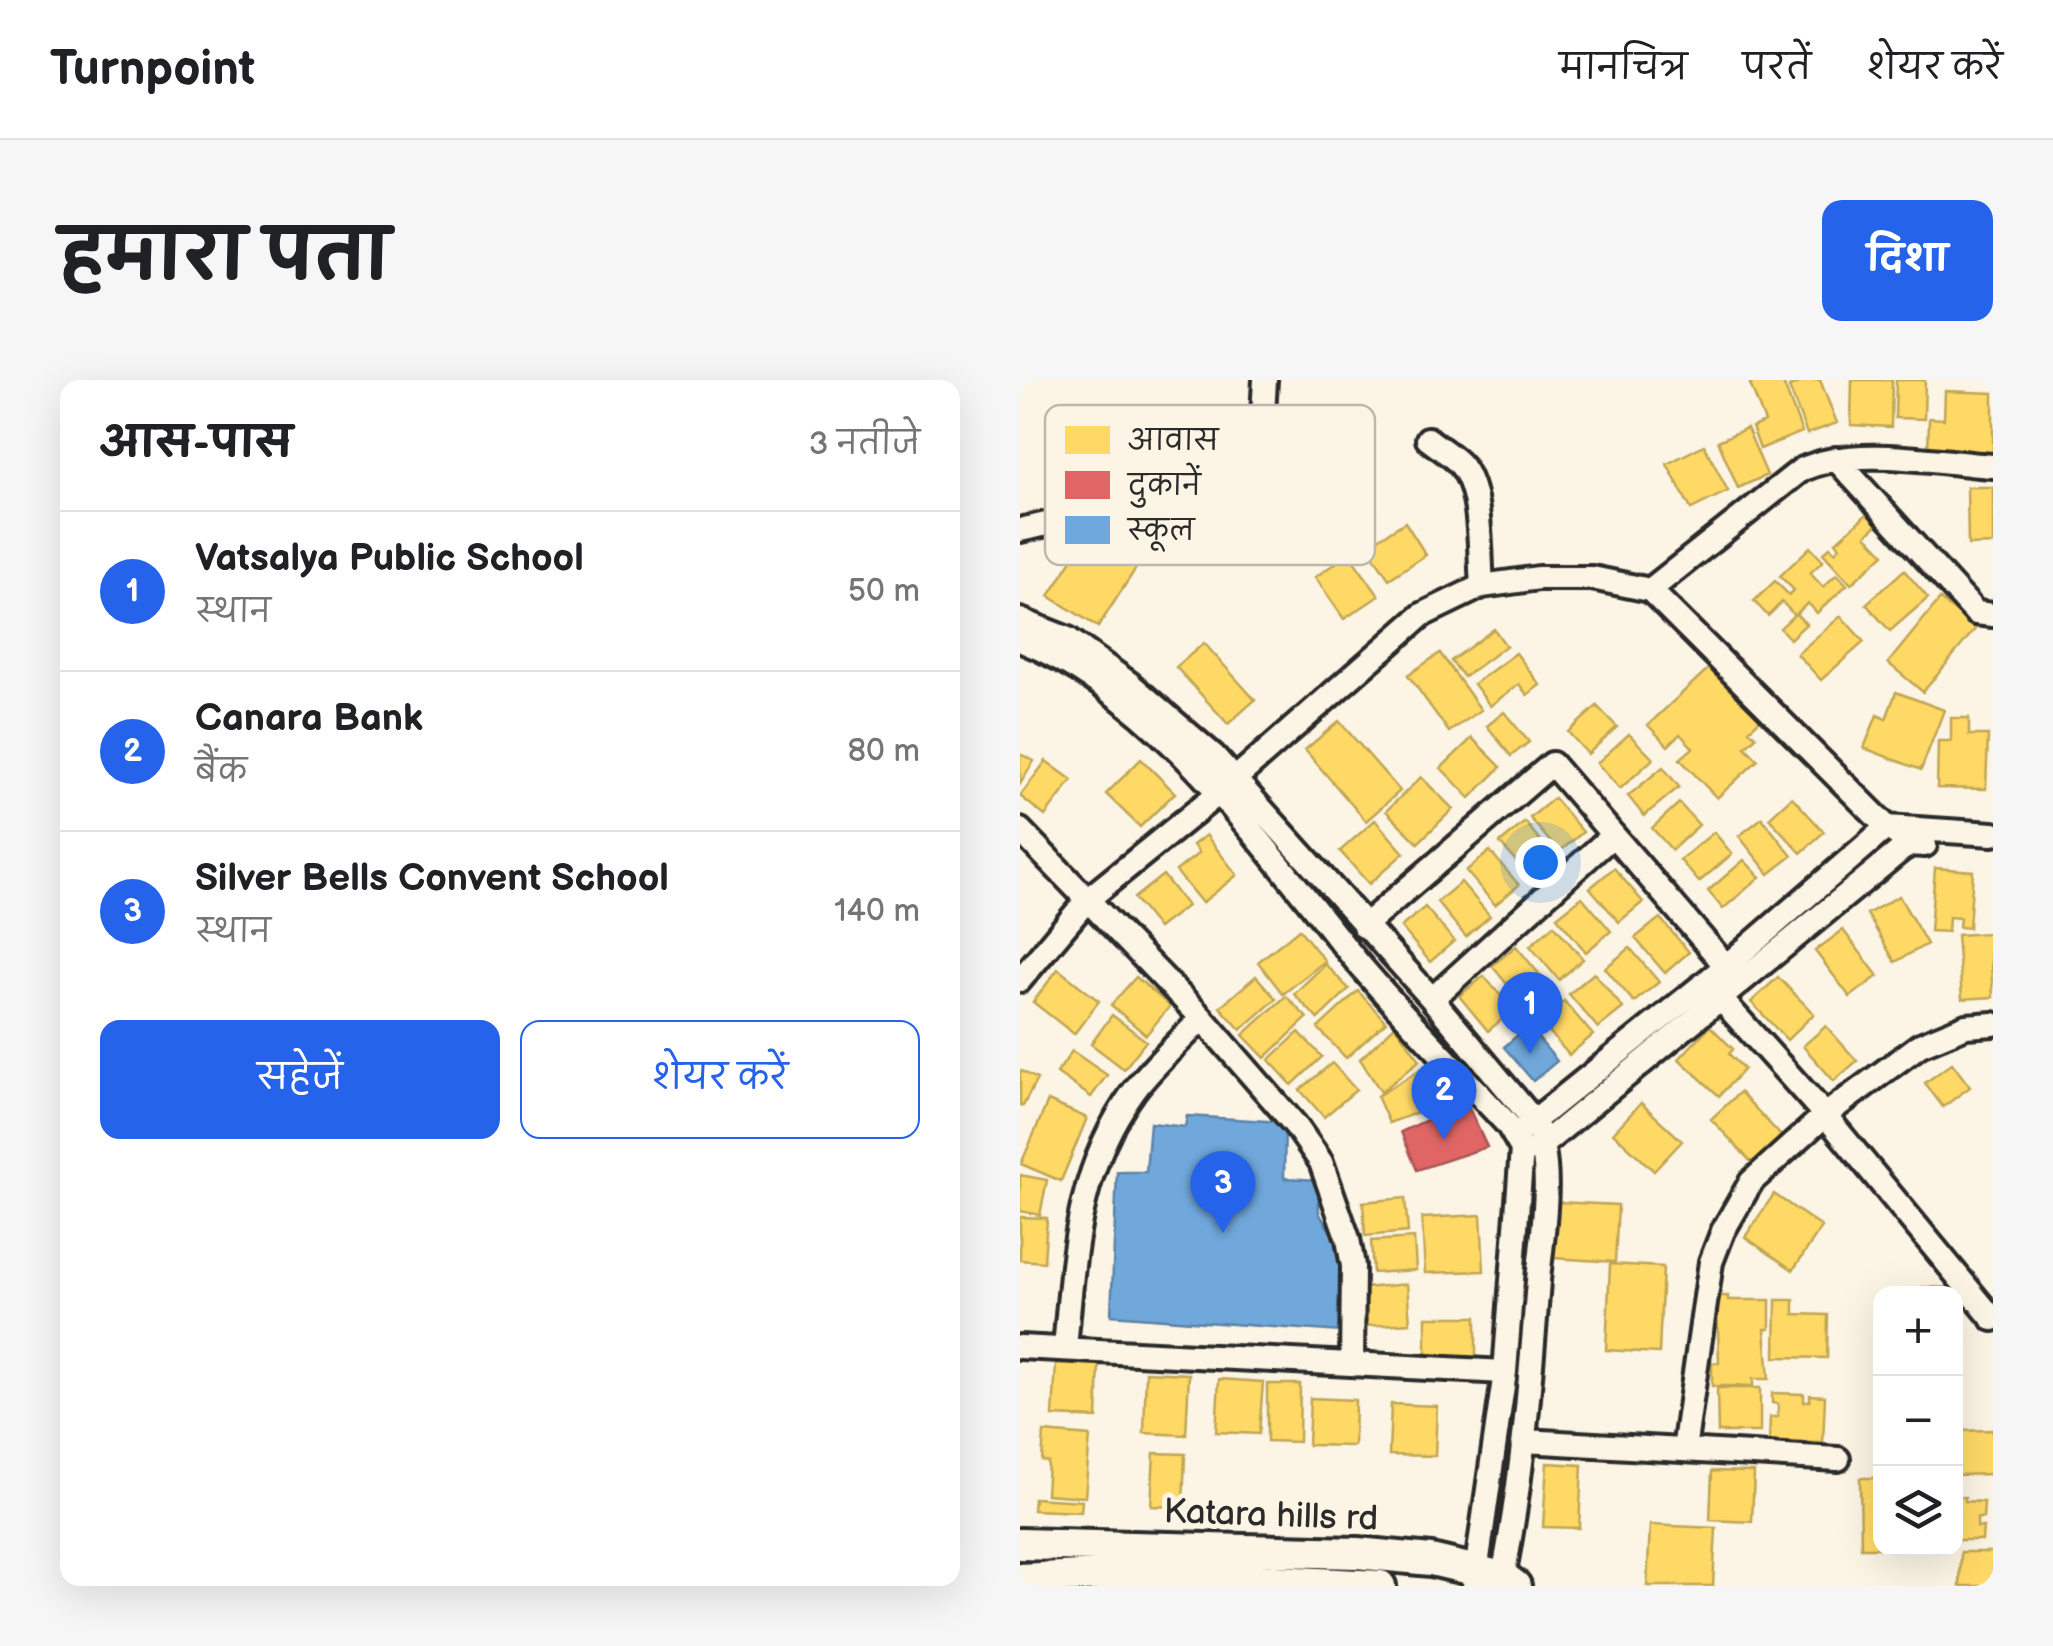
<!DOCTYPE html>
<html lang="hi">
<head>
<meta charset="utf-8">
<style>
	:root { --surface:#fff; --page:#f6f6f6; --text:#202124; --muted:#757577; --line:#e0e0e0; --accent:#2563eb }
	body { margin:0; font-family:"Balsamiq Sans","Playpen Sans Deva",sans-serif; background:var(--page); color:var(--text) }
	.controls { position:absolute; right:30px; bottom:30px; display:grid; overflow:hidden; border-radius:20px; box-shadow:0 10px 40px #0002 }
	.controls button { width:90px; height:90px; display:grid; place-items:center; padding:0; border:0; border-bottom:2px solid var(--line); background:var(--surface); color:var(--text); font:50px sans-serif }
	.you { position:absolute; left:520px; top:482px; width:35px; height:35px; margin:-25px; border:8px solid #fff; border-radius:50%; background:#1a73e8; box-shadow:0 0 0 15px #1a73e833 }
	.badge { display:grid; place-items:center; width:65px; height:65px; border-radius:50%; background:var(--accent); color:#fff; font-size:32px; font-weight:700 }
	.pin { position:absolute; translate:-50% -82px; filter:drop-shadow(0 2px 5px #0008) }
	.pin::after { content:''; position:absolute; top:52px; width:35px; height:30px; background:inherit; clip-path:polygon(0 0,100% 0,50% 100%) }
	.list { margin:0; padding:0; list-style:none }
	h2 { display:flex; justify-content:space-between; align-items:center; height:130px; margin:0; padding:0 40px; font-size:42px }
	h2 small { font-size:32px; font-weight:400; color:var(--muted) }
	.list li { display:grid; grid-template-columns:65px 1fr auto; gap:30px; align-items:center; box-sizing:border-box; height:160px; padding:0 40px; border-top:2px solid var(--line) }
	.list b { display:block; font-size:38px; white-space:nowrap }
	.list p { margin:0; font-size:32px; white-space:nowrap; color:var(--muted) }
	.list em { font-size:32px; font-style:normal; color:var(--muted) }
	.actions { display:flex; gap:20px; padding:30px 40px }
	.actions a { flex:1; padding:22px 0; border:2px solid var(--accent); border-radius:20px; text-align:center; font-size:35px; color:var(--accent) }
	.actions .main { background:var(--accent); color:#fff }
	.icon { flex:none; width:55px; height:55px; fill:none; stroke:currentColor; stroke-width:2; stroke-linecap:round; stroke-linejoin:round }
	.map { position:relative; flex:none; width:973px; height:1206px; overflow:hidden; border-radius:20px }
	header { display:flex; align-items:center; gap:60px; box-sizing:border-box; height:140px; padding:0 50px; background:var(--surface); border-bottom:2px solid var(--line) }
	header strong { font-size:48px }
	nav { display:flex; gap:55px; margin-inline-start:auto; font-size:35px }
	.intro { display:flex; align-items:center; justify-content:space-between; box-sizing:border-box; height:240px; padding:0 60px }
	h1 { margin:0; font-size:70px }
	.button { padding:25px 45px; border-radius:20px; background:var(--accent); color:#fff; font-size:35px; font-weight:700 }
	main { display:flex; gap:60px; padding:0 60px }
	aside { flex:1; background:var(--surface); border-radius:20px; box-shadow:0 10px 40px #0002 }
	.map>svg:first-child { display:block }
	.homes { fill:#ffd966; stroke:#bfa554; stroke-width:2.5 }
	.shops { fill:#e06666; stroke:#aa5454; stroke-width:2.5 }
	.schools { fill:#6fa8dc; stroke:#5b82a7; stroke-width:2.5 }
	.lines { fill:none; stroke-linecap:round; stroke-linejoin:round }
	.minor-casing { stroke:#2b2b2b; stroke-width:30 }
	.major-casing { stroke:#2b2b2b; stroke-width:38 }
	.minor { stroke:#fcf5e5; stroke-width:22 }
	.major { stroke:#fcf5e5; stroke-width:30 }
	.labels { text-anchor:middle; stroke-width:10; stroke-linejoin:round; paint-order:stroke }
	.street-label { font-size:35px; fill:#2b2b2b; stroke:#fcf5e5 }
	.key { fill:#fcf5e5; stroke:#bdb8ad; stroke-width:2.5 }
	.key-label { font-size:28px; fill:#2b2b2b }
</style>
</head>
<body>
<header>
<strong>Turnpoint</strong>
<nav><a>मानचित्र</a><a>परतें</a><a>शेयर करें</a></nav>
</header>
<div class="intro"><h1>हमारा पता</h1><a class="button">दिशा</a></div>
<main>
<aside>
<h2>आस-पास<small>3 नतीजे</small></h2>
<ul class="list">
<li><span class="badge">1</span><div><b>Vatsalya Public School</b><p>स्थान</p></div><em>50 m</em></li>
<li><span class="badge">2</span><div><b>Canara Bank</b><p>बैंक</p></div><em>80 m</em></li>
<li><span class="badge">3</span><div><b>Silver Bells Convent School</b><p>स्थान</p></div><em>140 m</em></li>
</ul>
<div class="actions"><a class="main">सहेजें</a><a>शेयर करें</a></div>
</aside>
<div class="map">
<svg width="973" height="1206" viewBox="0 0 973 1206">
	<rect width="100%" height="100%" fill="#fcf5e5"/>
	<filter id="ink" filterUnits="userSpaceOnUse"><feTurbulence type="fractalNoise" baseFrequency=".01" numOctaves="2"/><feDisplacementMap in="SourceGraphic" scale="20" xChannelSelector="R" yChannelSelector="G"/><feConvolveMatrix kernelMatrix="1 2 1 2 8 2 1 2 1" color-interpolation-filters="sRGB"/></filter>
	<g filter="url(#ink)">
		<path class="homes" d="M740,0H762L782,52L740,69L732,47L745,42L730,4Z
			M787,0H800L817,43L787,54L769,7Z
			M832,0H872L871,47L831,45Z
			M876,0H905L904,39L875,38Z
			M925,11L973,13V77L908,75L909,38L924,39Z
			M727,48L747,95L718,108L698,61Z
			M684,65L708,111L671,129L647,84Z
			M947,107H973V164L948,165Z
			M847,134L857,145L846,155L864,174L831,204L803,173L810,167L815,172L820,167L816,162Z
			M385,142L406,175L369,199L347,166Z
			M69,153L118,185L78,247L29,216Z
			M790,167L803,181L790,193L803,207L817,194L827,205L797,233L788,223L776,234L786,244L770,259L760,248L774,235L762,222L748,236L734,221L755,201L769,215L774,210L760,196Z
			M329,174L359,216L324,239L295,197Z
			M884,190L908,218L870,251L846,224Z
			M920,219L956,248L903,312L868,283Z
			M821,236L844,262L801,300L777,274Z
			M474,249L486,266L444,297L431,281Z
			M184,263L235,320L208,344L156,287Z
			M420,273L461,330L429,352L388,295Z
			M496,273L520,305L507,315L499,304L470,326L454,304Z
			M691,286L741,339L729,350L736,357L725,367L738,380L697,418L660,379L673,368L660,354L648,366L628,345Z
			M876,312L924,330L901,390L844,368L857,335L866,339Z
			M577,326L597,347L568,374L548,352Z
			M484,332L509,362L491,376L467,346Z
			M931,338H949V355H968L966,409L917,408L918,361H931Z
			M319,341L380,411L346,441L285,370Z
			M609,354L633,379L600,409L577,383Z
			M452,358L481,387L450,418L421,388Z
			M0,374L14,381L0,404Z
			M121,379L155,413L120,447L86,414Z
			M26,381L52,400L25,436L0,416Z
			M643,387L659,407L624,436L608,416Z
			M401,397L433,429L398,463L366,431Z
			M772,417L804,452L781,473L749,438Z
			M534,418L563,452L539,472L510,438Z
			M659,423L679,445L652,470L632,448Z
			M742,438L772,476L749,494L719,456Z
			M355,440L384,473L349,504L320,471Z
			M505,442L534,477L510,497L480,463Z
			M694,452L712,474L679,502L660,480Z
			M186,455L217,495L182,523L156,491L179,473L173,465Z
			M470,471L499,505L475,525L446,491Z
			M724,480L740,497L703,529L688,511Z
			M594,488L623,522L599,542L570,508Z
			M915,488L953,491L949,548L939,547L940,538L929,537L928,552L910,551Z
			M143,495L167,526L138,548L114,518Z
			M441,502L470,536L446,557L417,522Z
			M879,516L907,564L875,582L847,534Z
			M562,517L591,551L566,572L537,537Z
			M405,527L434,561L410,582L381,547Z
			M640,538L669,572L645,593L615,558Z
			M534,545L563,579L539,600L510,566Z
			M279,549L305,581L263,614L238,582Z
			M823,550L858,596L830,617L795,571Z
			M969,553L973,617L942,619L937,555Z
			M496,566L525,601L501,621L472,586Z
			M610,568L639,602L614,622L585,588Z
			M305,584L329,609L298,639L274,614Z
			M38,589L79,621L54,654L13,622Z
			M574,593L603,628L578,648L549,614Z
			M236,596L256,619L221,650L200,627Z
			M464,596L493,630L468,651L439,616Z
			M116,597L150,626L126,655L91,625Z
			M758,597L794,634L767,660L731,622Z
			M338,611L366,642L326,678L298,648Z
			M266,616L287,638L245,678L223,655Z
			M544,621L573,655L549,675L520,641Z
			M92,635L126,661L104,689L71,664Z
			M375,646L400,680L361,712L340,679Z
			M690,646L713,669L709,674L724,689L699,716L659,679Z
			M806,646L837,681L814,701L783,666Z
			M279,652L302,677L272,705L249,680Z
			M52,671L87,695L71,717L37,693Z
			M312,683L336,710L304,737L280,710Z
			M932,683L950,707L923,727L905,703Z
			M406,686L429,721L369,743L357,716Z
			M0,690L17,699L3,726L0,725Z
			M720,712L763,758L734,785L691,739Z
			M28,721L67,738L41,801L1,784Z
			M621,723L662,761L634,791L593,753Z
			M0,795L27,800L20,835L0,831Z
			M754,814L802,847L773,890L725,857Z
			M385,818L388,852L345,856L343,822Z
			M537,822L598,825L595,882L534,878Z
			M461,835L464,891L405,893L402,838Z
			M0,837L27,838L24,882L0,880Z
			M394,858L396,890L353,893L351,861Z
			M590,884L643,887L639,973L586,970Z
			M387,904L390,943L347,946L344,908Z
			M903,907L943,908L941,957L936,956V914H903Z
			M697,916H708V920H750V949H745L749,999H733V1006H692V983H699Z
			M756,920H774V934L808,935L807,978L755,977Z
			M406,937H456V984H406Z
			M855,966H861V1006L854,1005Z
			M36,983L79,984L77,1038L33,1036Z
			M126,992L169,994L166,1055L124,1053Z
			M199,999L243,1002L239,1054L196,1052Z
			M247,1004H280L279,1062L247,1061Z
			M697,1008H740V1052H698Z
			M752,1013L784,1014V1021H790V1015L805,1016L803,1063L749,1062L750,1037H758V1024L752,1023Z
			M290,1018L335,1020L334,1066L288,1065Z
			M371,1024L417,1026L415,1076L369,1075Z
			M973,1050V1094L936,1095V1051Z
			M24,1052L70,1056L65,1117L26,1114L28,1082L22,1081Z
			M134,1073L165,1074L163,1127L131,1126Z
			M527,1083L562,1085L559,1148L523,1147Z
			M692,1091L734,1092L732,1142L690,1140Z
			M840,1098H861V1168H841Z
			M936,1117H945V1121L964,1122L963,1138H957V1147H963L962,1160H936Z
			M14,1118L62,1121L61,1132L13,1130Z
			M630,1145L696,1148L693,1206H627Z
			M941,1172H973V1206H940Z"/>
		<path class="shops" d="M446,722L467,767L397,790L381,752Z"/>
		<path class="schools" d="M508,646L537,681L513,701L484,667Z
			M167,736L265,742L264,798L298,800L299,833L324,873L321,952L91,935L97,792H126L130,743L165,747Z"/>
		<g class="lines">
			<g class="minor-casing">
				<path id="minor" d="M408,59C418,67 430,74 439,83C463,109 459,171 462,206
					M816,79L956,233L973,235
					M0,150L158,114L213,92L242,52L245,0
					M630,210L781,90C833,65 915,82 973,86
					M0,240L48,259L110,304L194,376L412,619L515,742C535,789 522,852 518,901C510,1003 502,1105 481,1206
					M0,260C141,316 245,470 338,583C385,639 438,691 488,745L502,769L485,992L454,1206
					M0,450L182,638L276,746L301,782L328,859L333,886L332,984
					M344,546L532,384L706,586
					M0,600L67,520L200,412L402,235L462,206L519,198H572L630,210L867,447L891,464
					M692,609L805,735L973,939
					M412,619L593,455
					M505,748L706,586L867,447L973,454
					M516,770L881,470L891,464L905,465
					M0,967L485,992
					M45,968C54,875 56,791 114,711C133,685 160,662 182,638
					M505,1061L818,1079
					M664,1070L691,882L703,851L731,802L805,735L900,665L946,646L973,644"/>
			</g>
			<g class="major-casing">
				<path id="major" d="M0,1164L337,1173L411,1180L483,1197L495,1206
					M0,1199L104,1194L360,1206"/>
			</g>
			<use href="#minor" class="minor"/>
			<use href="#major" class="major"/>
		</g>
	</g>
	<g class="labels">
		<g class="street-label">
			<text transform="translate(251 1134) rotate(2)" y="12">Katara hills rd</text>
		</g>
	</g>
	<rect x="25" y="25" width="330" height="160" rx="15" class="key"/>
	<rect x="45" y="46" width="45" height="28" fill="#ffd966"/>
	<rect x="45" y="91" width="45" height="28" fill="#e06666"/>
	<rect x="45" y="136" width="45" height="28" fill="#6fa8dc"/>
	<g class="key-label">
		<text x="108" y="70">आवास</text>
		<text x="108" y="115">दुकानें</text>
		<text x="108" y="160">स्कूल</text>
	</g>
</svg>
<div class="controls">
<button>+</button>
<button>−</button>
<button><svg class="icon" aria-label="layers" viewBox="0 0 24 24"><path d="M12 4l9 5-9 5-9-5zM3 14l9 5 9-5"/></svg></button>
</div>
<div class="you"></div>
<div class="pin badge" style="left:510px;top:674px">1</div>
<div class="pin badge" style="left:424px;top:760px">2</div>
<div class="pin badge" style="left:203px;top:853px">3</div>
</div>
</main>
</body>
</html>
